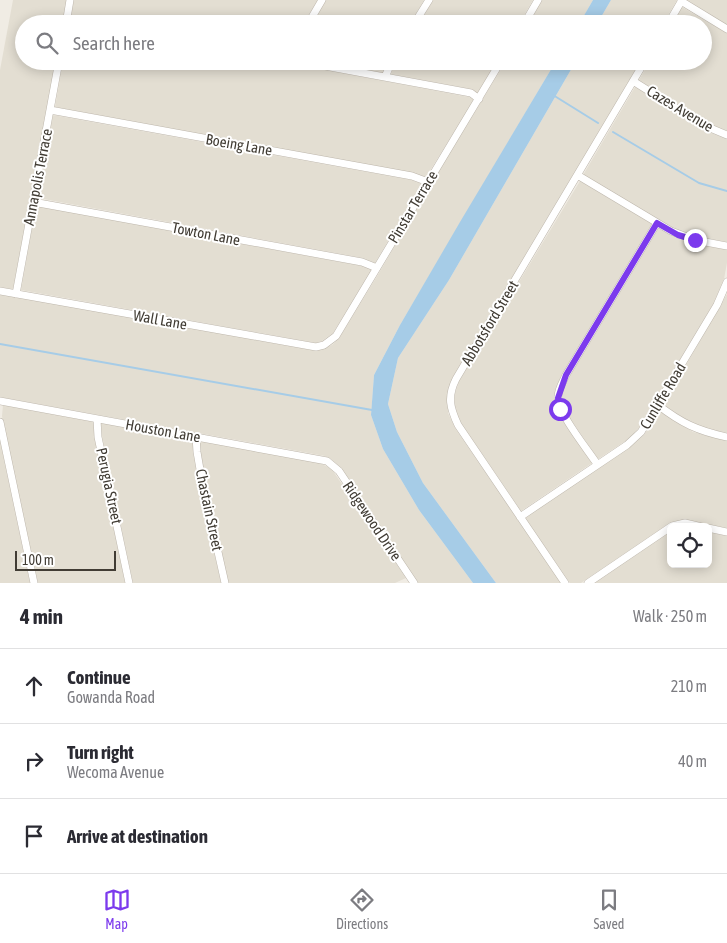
<!DOCTYPE html>
<html lang="en">
<head>
<meta charset="utf-8">
<style>
	:root { --surface:#fff; --page:#f7f7f7; --text:#2b2b33; --muted:#7c7c81; --line:#e1e1e2; --accent:#7c3aed }
	body { margin:0; font-family:"Asap Condensed",sans-serif; background:var(--page); color:var(--text) }
	.controls { position:absolute; right:15px; bottom:15px; display:grid; overflow:hidden; border-radius:8px; box-shadow:0 2px 12px #0003 }
	.controls button { width:45px; height:45px; display:grid; place-items:center; padding:0; border:0; border-bottom:1px solid var(--line); background:var(--surface); color:var(--text); font:25px sans-serif }
	.scale { position:absolute; left:15px; bottom:12px; width:101px; box-sizing:border-box; padding-left:5px; border:2px solid #413c34; border-top:0; font-size:14px; line-height:18px; white-space:nowrap; color:#413c34; -webkit-text-stroke:4px #fff; paint-order:stroke }
	.stop { position:absolute; width:15px; height:15px; margin:-11px; border:4px solid #7c3aed; border-radius:50%; background:#fff }
	.stop.end { background:#7c3aed; border-color:#fff; box-shadow:0 1px 5px #0008 }
	.list { margin:0; padding:0; list-style:none }
	h2 { display:flex; justify-content:space-between; align-items:center; height:65px; margin:0; padding:0 20px; font-size:21px }
	h2 small { font-size:16px; font-weight:400; color:var(--muted) }
	.list li { display:grid; grid-template-columns:32px 1fr auto; gap:15px; align-items:center; box-sizing:border-box; height:75px; padding:0 20px; border-top:1px solid var(--line) }
	.list b { display:block; font-size:19px; white-space:nowrap }
	.list p { margin:0; font-size:16px; white-space:nowrap; color:var(--muted) }
	.list em { font-size:16px; font-style:normal; color:var(--muted) }
	.icon { flex:none; width:28px; height:28px; fill:none; stroke:currentColor; stroke-width:2; stroke-linecap:round; stroke-linejoin:round }
	.map { position:relative; flex:none; width:727px; height:583px; overflow:hidden }
	.search { position:absolute; background:var(--surface); box-shadow:0 2px 12px #0003; left:15px; right:15px; top:15px; height:55px; display:flex; align-items:center; gap:12px; box-sizing:border-box; padding:0 18px; border-radius:28px; color:var(--muted); font-size:19px }
	.sheet { height:290px; background:var(--surface) }
	nav { display:flex; justify-content:space-around; align-items:center; box-sizing:border-box; height:70px; border-top:1px solid var(--line); background:var(--surface); font-size:14px; color:var(--muted) }
	nav a { display:grid; justify-items:center; gap:2px }
	nav .on { color:var(--accent) }
	.map>svg:first-child { display:block }
	.residential { fill:#e3ded2 }
	.water { fill:#a6cce7 }
	.lines { fill:none; stroke-linecap:round; stroke-linejoin:round }
	.stream { stroke:#a6cce7; stroke-width:2 }
	.street-casing { stroke:#bdb6ab; stroke-width:8 }
	.street { stroke:#fff; stroke-width:7 }
	.route { stroke:#7c3aed; stroke-width:6 }
	.labels { text-anchor:middle; stroke-width:4; stroke-linejoin:round; paint-order:stroke }
	.street-label { font-size:15px; fill:#413c34; stroke:#fff }
</style>
</head>
<body>
<div class="map">
<svg width="727" height="583" viewBox="0 0 727 583">
	<rect width="100%" height="100%" fill="#f0ece4"/>
	<path class="residential" d="M13,0H67L62,24H24V61H56L13,289L0,287V70Z
		M74,0H318L303,24H116L71,15Z
		M326,0H424L410,24H312Z
		M433,0H533L519,24H419Z
		M542,0H593L579,24H528Z
		M611,0H677L663,24H597Z
		M686,0H727V25Z
		M682,7L727,33V131L713,126L639,80L650,61H703V24H672Z
		M63,61H277L469,97L474,100L426,177L412,173L55,107Z
		M320,61H388L383,73Z
		M396,61H497L478,94L471,89L391,74Z
		M506,61H556L400,325L374,375L371,415L383,449L419,510L473,583H418L341,469L331,459L325,456L0,397V294L317,351L332,345L339,338L379,273L429,187Z
		M576,61H641L453,377L448,390V413L455,428L561,583H496L423,483L397,432L388,404L398,358L449,280Z
		M635,87L711,133L727,139V242L695,236L672,228L583,175Z
		M53,115L411,180L422,184L375,263L363,258L38,198Z
		M580,181L652,224L563,373L555,390L554,398L557,412L592,463L521,511L461,423L455,410V393L459,381Z
		M36,206L362,266L372,270L333,333L322,341L316,343L21,290Z
		M658,228L685,241L727,250V263L724,279L714,303L641,425L630,438L598,459L563,408L561,398L562,392L569,377Z
		M727,294V433L705,428L685,419L663,405Z
		M3,405L94,422L95,437L125,583H38L2,416Z
		M659,411L693,432L727,441V528L685,520L671,522L581,583H570L525,518L634,444L644,435Z
		M101,423L193,440V453L198,482L221,583H133L102,436Z
		M0,439L5,465L30,583H0Z
		M200,441L319,463L331,468L406,578L395,583H228L205,480L200,452Z
		M671,531V564H708V532L727,536V583H595Z"/>
	<path class="water" d="M593,0H611L597,24H579Z
		M556,61H576L449,280L398,358L388,404L397,432L423,483L496,583H473L419,510L383,449L371,415L374,375L400,325L460,222Z"/>
	<g class="lines">
		<path class="stream" d="M553,95L598,123
			M613,132L699,183L727,191
			M0,344L372,410"/>
		<g class="street-casing">
			<path id="street" d="M681,1L727,29
				M67,19L95,24
				M66,24L70,0
				M308,24L322,0
				M414,24L429,0
				M524,24L538,0
				M668,24L682,0
				M298,61L471,93L479,99
				M385,77L392,61
				M633,81L703,125L727,135
				M50,110L412,176L428,182
				M579,176L671,231L695,240L727,246
				M33,202L362,262L377,268
				M0,291L316,347L324,345L336,336L501,61
				M16,294L59,61
				M0,401L327,461L339,471L414,583
				M658,405C681,423 698,431 727,437
				M97,419L98,437L129,583
				M0,422L34,583
				M196,436L197,452L202,481L225,583
				M597,464C588,450 557,412 558,397C558,389 563,382 566,375L657,223
				M520,517L627,445L641,432L717,305L727,282
				M708,528L727,532
				M565,583L458,425C450,408 447,397 456,379L645,61
				M588,583L672,526L685,523L702,527"/>
		</g>
		<use href="#street" class="street"/>
	</g>
	<g class="lines">
		<path class="route" d="M560,409L558,398L566,375L657,223L678,235L695,240"/>
	</g>
	<g class="labels">
		<g class="street-label">
			<text transform="translate(680 109) rotate(31)" y="5">Cazes Avenue</text>
			<text transform="translate(239 145) rotate(10)" y="5">Boeing Lane</text>
			<text transform="translate(38 177) rotate(-79)" y="5">Annapolis Terrace</text>
			<text transform="translate(413 207) rotate(-59)" y="5">Pinstar Terrace</text>
			<text transform="translate(206 234) rotate(11)" y="5">Towton Lane</text>
			<text transform="translate(160 320) rotate(10)" y="5">Wall Lane</text>
			<text transform="translate(490 323) rotate(-59)" y="5">Abbotsford Street</text>
			<text transform="translate(663 396) rotate(-59)" y="5">Cunliffe Road</text>
			<text transform="translate(163 431) rotate(10)" y="5">Houston Lane</text>
			<text transform="translate(109 486) rotate(78)" y="5">Perugia Street</text>
			<text transform="translate(209 510) rotate(78)" y="5">Chastain Street</text>
			<text transform="translate(372 521) rotate(56)" y="5">Ridgewood Drive</text>
		</g>
	</g>
</svg>
<div class="controls">
<button><svg class="icon" aria-label="locate" viewBox="0 0 24 24"><circle cx="12" cy="12" r="6"/><path d="M12 2v4M12 18v4M2 12h4M18 12h4"/></svg></button>
</div>
<div class="scale">100 m</div>
<div class="stop" style="left:560px;top:409px"></div>
<div class="stop end" style="left:695px;top:240px"></div>
<div class="search"><svg class="icon" aria-label="search" viewBox="0 0 24 24"><circle cx="10" cy="10" r="6"/><path d="M15 15l6 6"/></svg>Search here</div>
</div>
<section class="sheet">
<h2>4 min<small>Walk · 250 m</small></h2>
<ul class="list">
<li><svg class="icon" aria-label="ahead" viewBox="0 0 24 24"><path d="M12 20V5M6 11l6-6 6 6"/></svg><div><b>Continue</b><p>Gowanda Road</p></div><em>210 m</em></li>
<li><svg class="icon" aria-label="right" viewBox="0 0 24 24"><path d="M7 20v-9h11M14 6l5 5-5 5"/></svg><div><b>Turn right</b><p>Wecoma Avenue</p></div><em>40 m</em></li>
<li><svg class="icon" aria-label="arrive" viewBox="0 0 24 24"><path d="M6 21V4h12l-3 4 3 4H6"/></svg><div><b>Arrive at destination</b></div></li>
</ul>
</section>
<nav>
<a class="on"><svg class="icon" aria-label="map" viewBox="0 0 24 24"><path d="M3 6l6-2 6 2 6-2v14l-6 2-6-2-6 2zM9 4v14M15 6v14"/></svg>Map</a>
<a><svg class="icon" aria-label="directions" viewBox="0 0 24 24"><path d="M12 3l9 9-9 9-9-9zM9 14v-3h6M13 9l2 2-2 2"/></svg>Directions</a>
<a><svg class="icon" aria-label="saved" viewBox="0 0 24 24"><path d="M7 4h10v16l-5-4-5 4z"/></svg>Saved</a>
</nav>
</body>
</html>
